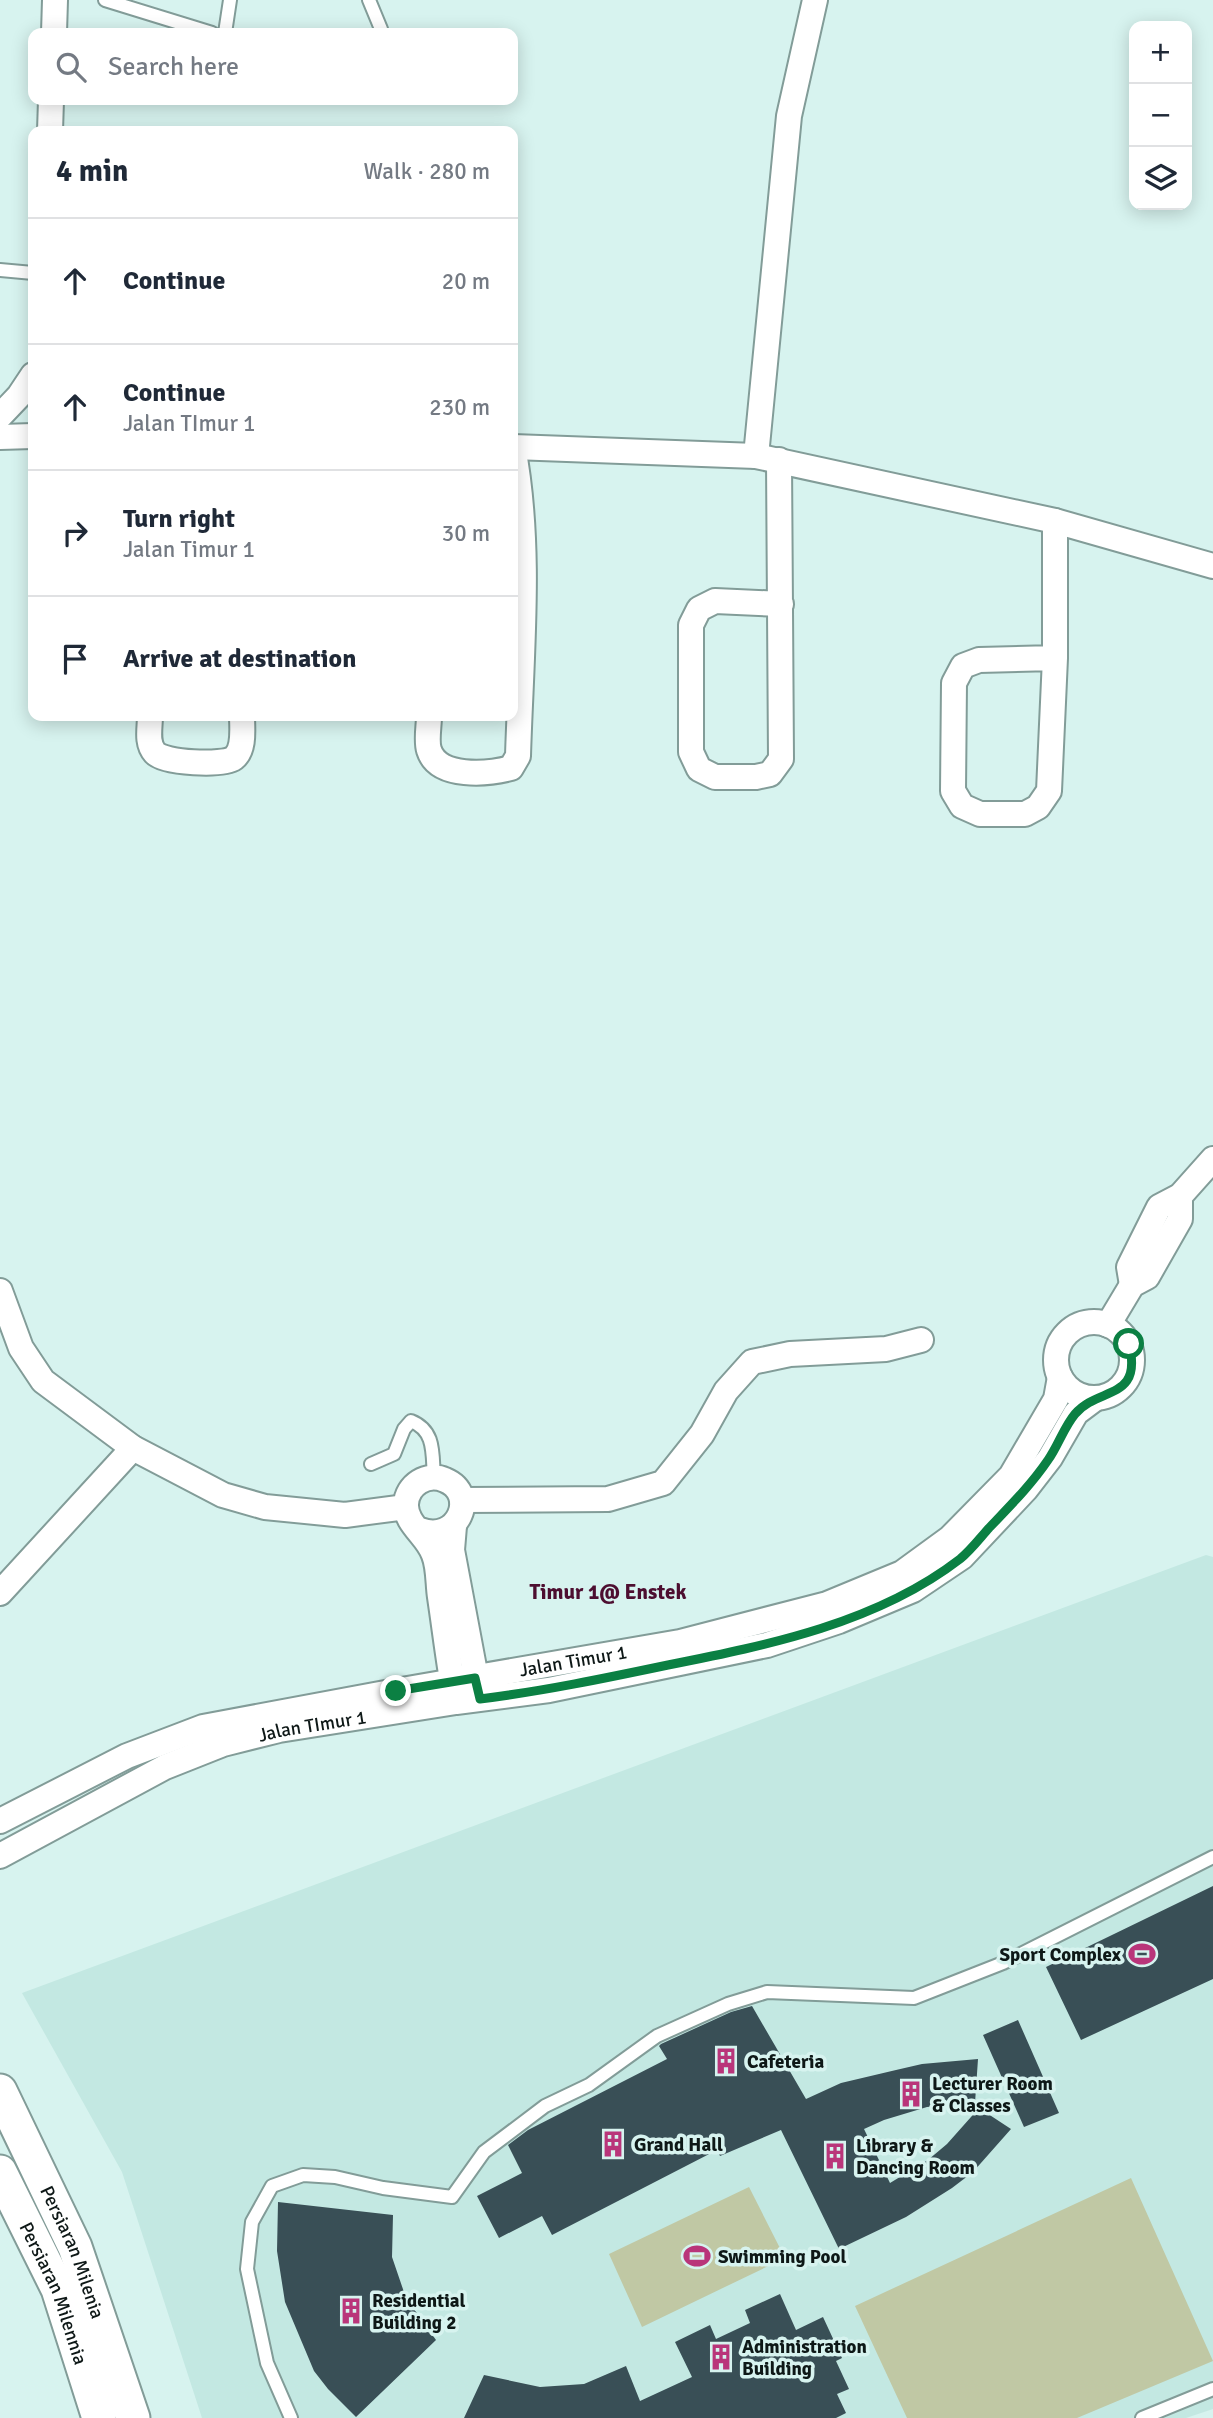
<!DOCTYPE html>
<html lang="en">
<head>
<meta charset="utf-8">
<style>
	:root { --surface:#fff; --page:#f6f6f7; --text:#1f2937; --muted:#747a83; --line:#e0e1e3 }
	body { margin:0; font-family:Signika,sans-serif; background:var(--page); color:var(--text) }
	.controls { position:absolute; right:21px; top:21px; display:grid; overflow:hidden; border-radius:14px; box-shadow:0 4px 18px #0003 }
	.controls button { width:63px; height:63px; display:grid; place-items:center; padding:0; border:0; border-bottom:2px solid var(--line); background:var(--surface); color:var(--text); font:35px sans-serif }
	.stop { position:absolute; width:21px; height:21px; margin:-16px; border:5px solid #0b8043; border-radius:50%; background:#fff }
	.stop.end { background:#0b8043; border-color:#fff; box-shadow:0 2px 7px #0008 }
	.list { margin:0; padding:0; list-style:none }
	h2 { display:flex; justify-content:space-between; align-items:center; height:91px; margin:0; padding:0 28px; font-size:30px }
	h2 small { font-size:23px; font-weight:400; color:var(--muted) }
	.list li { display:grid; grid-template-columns:46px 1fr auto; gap:21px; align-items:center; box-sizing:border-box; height:126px; padding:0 28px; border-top:2px solid var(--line) }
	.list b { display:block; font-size:26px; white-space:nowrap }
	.list p { margin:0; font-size:23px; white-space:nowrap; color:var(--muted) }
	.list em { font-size:23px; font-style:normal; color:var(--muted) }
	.icon { flex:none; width:38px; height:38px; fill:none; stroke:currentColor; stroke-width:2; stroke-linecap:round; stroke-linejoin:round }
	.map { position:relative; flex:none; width:1213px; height:2418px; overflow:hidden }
	.search { position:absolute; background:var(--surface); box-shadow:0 4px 18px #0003; left:28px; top:28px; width:490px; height:77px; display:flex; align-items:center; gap:18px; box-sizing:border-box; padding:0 24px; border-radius:14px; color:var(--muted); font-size:26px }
	.panel { position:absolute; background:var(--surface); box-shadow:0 4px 18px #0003; left:28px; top:126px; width:490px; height:595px; border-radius:14px }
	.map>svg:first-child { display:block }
	.built { fill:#c3e8e2 }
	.green { fill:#c0c8a4 }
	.building { fill:#394f56 }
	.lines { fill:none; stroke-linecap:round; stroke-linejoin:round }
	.lane-casing { stroke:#829c98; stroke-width:16 }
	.street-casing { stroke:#829c98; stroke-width:28 }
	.secondary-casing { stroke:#829c98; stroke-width:37 }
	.lane { stroke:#fff; stroke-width:12 }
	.street { stroke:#fff; stroke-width:24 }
	.secondary { stroke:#fff; stroke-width:33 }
	.route { stroke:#0b8043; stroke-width:9 }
	.labels { text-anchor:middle; stroke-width:7; stroke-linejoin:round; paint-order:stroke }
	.street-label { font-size:19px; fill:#0e1817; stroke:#d7f3ef }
	.poi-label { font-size:19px; font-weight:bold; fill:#0e1817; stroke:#d7f3ef; text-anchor:start }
	.neighbourhood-label { font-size:21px; font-weight:bold; fill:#4d0e30; stroke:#d7f3ef }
</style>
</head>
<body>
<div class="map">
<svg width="1213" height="2418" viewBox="0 0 1213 2418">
	<rect width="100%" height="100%" fill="#d7f3ef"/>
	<path class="built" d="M1206,1555L1213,1557V2409L1186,2418H202L122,2172L22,1993Z"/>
	<path class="green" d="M1131,2178L1213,2361L1077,2418H907L855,2306Z
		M749,2187L785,2258L642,2327L609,2254Z"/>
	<path class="building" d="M1213,1886V1979L1081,2040L1046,1967Z
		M752,2006L806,2099L841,2083L896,2070L922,2064L978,2059L975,2103L927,2107L884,2120L864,2129L890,2183L928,2160L947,2144L979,2108L1011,2129L973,2172L952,2188L906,2217L839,2249L781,2130L720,2156L717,2150L552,2235L542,2216L499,2238L477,2196L522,2173L508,2145L528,2130L667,2059L659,2046L661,2044L731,2012Z
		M1018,2020L1059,2113L1024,2127L983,2035Z
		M278,2202L393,2215L392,2257L406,2298L436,2340L356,2417L328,2389L314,2371L285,2302L277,2251Z
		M780,2294L796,2330L823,2317L842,2358L836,2361L849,2389L837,2394L846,2413L836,2418H464L484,2375L540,2387L584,2384L626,2366L640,2401L692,2377L675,2342L710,2325L716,2339L750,2323L745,2310Z"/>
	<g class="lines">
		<g class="lane-casing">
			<path id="lane" d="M105,0L212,33
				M369,0L381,29L379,33
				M225,33L230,0
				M0,270L33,273
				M371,1464L394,1454L404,1429L411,1421C436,1431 432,1454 434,1478
				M291,2418L267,2363L247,2269L252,2222L272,2186L303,2175L335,2177L383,2188L452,2197L484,2152L545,2106L589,2085L657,2036L728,2004L767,1992L914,1998L1003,1963L1213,1857
				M1142,2418L1213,2389"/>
		</g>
		<g class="street-casing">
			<g id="street">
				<path d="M54,33L55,0"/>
				<path d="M50,131L51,100"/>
				<path d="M0,416L19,396L33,375"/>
				<path d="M0,437L33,436"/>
				<path d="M513,447L756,456L1055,521L1213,566"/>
				<path d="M756,456L789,116L815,0"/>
				<path d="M779,460L781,759L770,774L756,777H715L699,769L691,752V625L699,609L715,601L781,604"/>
				<path d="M1055,521V658L1049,791L1038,807L1025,814H980L962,806L953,791L954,683L963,666L979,660L1055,658"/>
				<path d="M150,716C150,728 146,743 155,753C164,763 223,766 234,758C245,749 242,728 242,716"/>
				<path d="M429,716C429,726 426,741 429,750C438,779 488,774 511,768L518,756C521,654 532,548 513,447"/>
				<path d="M1132,1285L1129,1267L1159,1207L1180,1196L1213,1159"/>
				<path d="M0,1291L21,1348L43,1381L133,1448L179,1472L223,1495L265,1507L345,1515L406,1507"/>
				<circle cx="1094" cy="1360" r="38"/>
				<path d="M1108,1325L1132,1285L1147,1277L1180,1219V1196"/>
				<path d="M462,1500L608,1499L663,1483L702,1434L726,1391L752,1362L790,1354L886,1349L921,1340"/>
				<path d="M454,1526L452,1550L479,1694"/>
				<path d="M420,1530C458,1544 479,1494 445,1480C427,1472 407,1485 406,1504C405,1524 428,1536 434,1555C439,1567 438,1584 440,1597C445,1631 449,1665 455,1698"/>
				<path d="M0,1593L133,1448"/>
				<path id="s1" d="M0,1821L127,1756L203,1727L396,1691L680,1642L827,1604L902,1573L950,1538L1011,1476L1056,1399L1060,1377"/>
				<path id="s2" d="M0,1856L165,1767L223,1744L279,1730L456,1702L549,1690L767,1645L839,1621L913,1590L962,1557L1026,1489L1050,1458L1076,1413L1096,1398"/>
			</g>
		</g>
		<g class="secondary-casing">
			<g id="secondary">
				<path id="s3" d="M0,2091L75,2247L133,2418"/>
				<path id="s4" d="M0,2172L58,2289L99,2418"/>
			</g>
		</g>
		<use href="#lane" class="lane"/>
		<use href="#street" class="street"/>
		<use href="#secondary" class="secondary"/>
	</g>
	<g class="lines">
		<path class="route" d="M396,1691L475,1678L480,1699C544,1691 606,1678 668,1665C769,1645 877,1623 960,1559C971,1550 980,1538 989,1528C1010,1506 1031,1485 1048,1460C1058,1446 1064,1427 1075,1414C1099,1386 1143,1401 1129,1344"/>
	</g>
	<defs>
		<g id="stadium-bare" transform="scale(2.1)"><path d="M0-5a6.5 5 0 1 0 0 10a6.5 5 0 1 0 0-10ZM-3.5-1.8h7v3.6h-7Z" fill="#b9357a" stroke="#d7f3ef" stroke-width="2.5" paint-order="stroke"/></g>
		<g id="building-bare" transform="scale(2.1)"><path d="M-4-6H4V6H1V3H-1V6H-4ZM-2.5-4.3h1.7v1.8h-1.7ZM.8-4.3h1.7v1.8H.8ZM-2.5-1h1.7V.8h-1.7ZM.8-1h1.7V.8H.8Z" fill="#b9357a" stroke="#d7f3ef" stroke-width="2.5" paint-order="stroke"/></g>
	</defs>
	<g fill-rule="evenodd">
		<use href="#stadium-bare" x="1142" y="1954"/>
		<use href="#building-bare" x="726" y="2061"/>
		<use href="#building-bare" x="911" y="2094"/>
		<use href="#building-bare" x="613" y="2144"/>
		<use href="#building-bare" x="835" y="2156"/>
		<use href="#stadium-bare" x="697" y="2256"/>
		<use href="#building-bare" x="351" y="2311"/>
		<use href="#building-bare" x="721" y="2357"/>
	</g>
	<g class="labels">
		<g class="street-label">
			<text dy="7" stroke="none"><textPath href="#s1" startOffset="600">Jalan Timur 1</textPath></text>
			<text dy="7" stroke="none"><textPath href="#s2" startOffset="341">Jalan TImur 1</textPath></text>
			<text dy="7" stroke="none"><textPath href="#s3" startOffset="177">Persiaran Milenia</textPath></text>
			<text dy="7" stroke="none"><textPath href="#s4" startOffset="133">Persiaran Milennia</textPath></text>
		</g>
		<g class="poi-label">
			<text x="1121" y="1961" text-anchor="end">Sport Complex</text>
			<text x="747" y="2068">Cafeteria</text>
			<text x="932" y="2090">Lecturer Room<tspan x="932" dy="22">&amp; Classes</tspan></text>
			<text x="634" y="2151">Grand Hall</text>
			<text x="856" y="2152">Library &amp;<tspan x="856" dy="22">Dancing Room</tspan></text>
			<text x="718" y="2263">Swimming Pool</text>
			<text x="372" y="2307">Residential<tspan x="372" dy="22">Building 2</tspan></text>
			<text x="742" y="2353">Administration<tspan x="742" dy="22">Building</tspan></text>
		</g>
		<g class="neighbourhood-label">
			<text x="608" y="1599">Timur 1@ Enstek</text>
		</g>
	</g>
</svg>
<div class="controls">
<button>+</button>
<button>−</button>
<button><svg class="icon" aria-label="layers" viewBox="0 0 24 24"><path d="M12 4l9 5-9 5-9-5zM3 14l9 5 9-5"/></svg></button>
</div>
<div class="stop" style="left:1129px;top:1344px"></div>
<div class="stop end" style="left:396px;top:1691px"></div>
<div class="search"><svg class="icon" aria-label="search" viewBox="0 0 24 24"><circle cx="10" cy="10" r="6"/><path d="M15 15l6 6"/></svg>Search here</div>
<section class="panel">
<h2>4 min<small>Walk · 280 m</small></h2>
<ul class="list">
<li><svg class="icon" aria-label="ahead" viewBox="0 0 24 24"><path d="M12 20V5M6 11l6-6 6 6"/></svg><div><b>Continue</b></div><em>20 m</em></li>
<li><svg class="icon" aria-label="ahead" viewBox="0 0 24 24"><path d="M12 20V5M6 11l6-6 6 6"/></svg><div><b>Continue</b><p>Jalan TImur 1</p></div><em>230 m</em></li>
<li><svg class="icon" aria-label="right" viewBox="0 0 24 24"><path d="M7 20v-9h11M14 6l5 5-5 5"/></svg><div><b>Turn right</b><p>Jalan Timur 1</p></div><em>30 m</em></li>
<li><svg class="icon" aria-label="arrive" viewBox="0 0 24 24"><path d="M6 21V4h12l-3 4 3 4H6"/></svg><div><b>Arrive at destination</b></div></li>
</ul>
</section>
</div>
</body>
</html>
